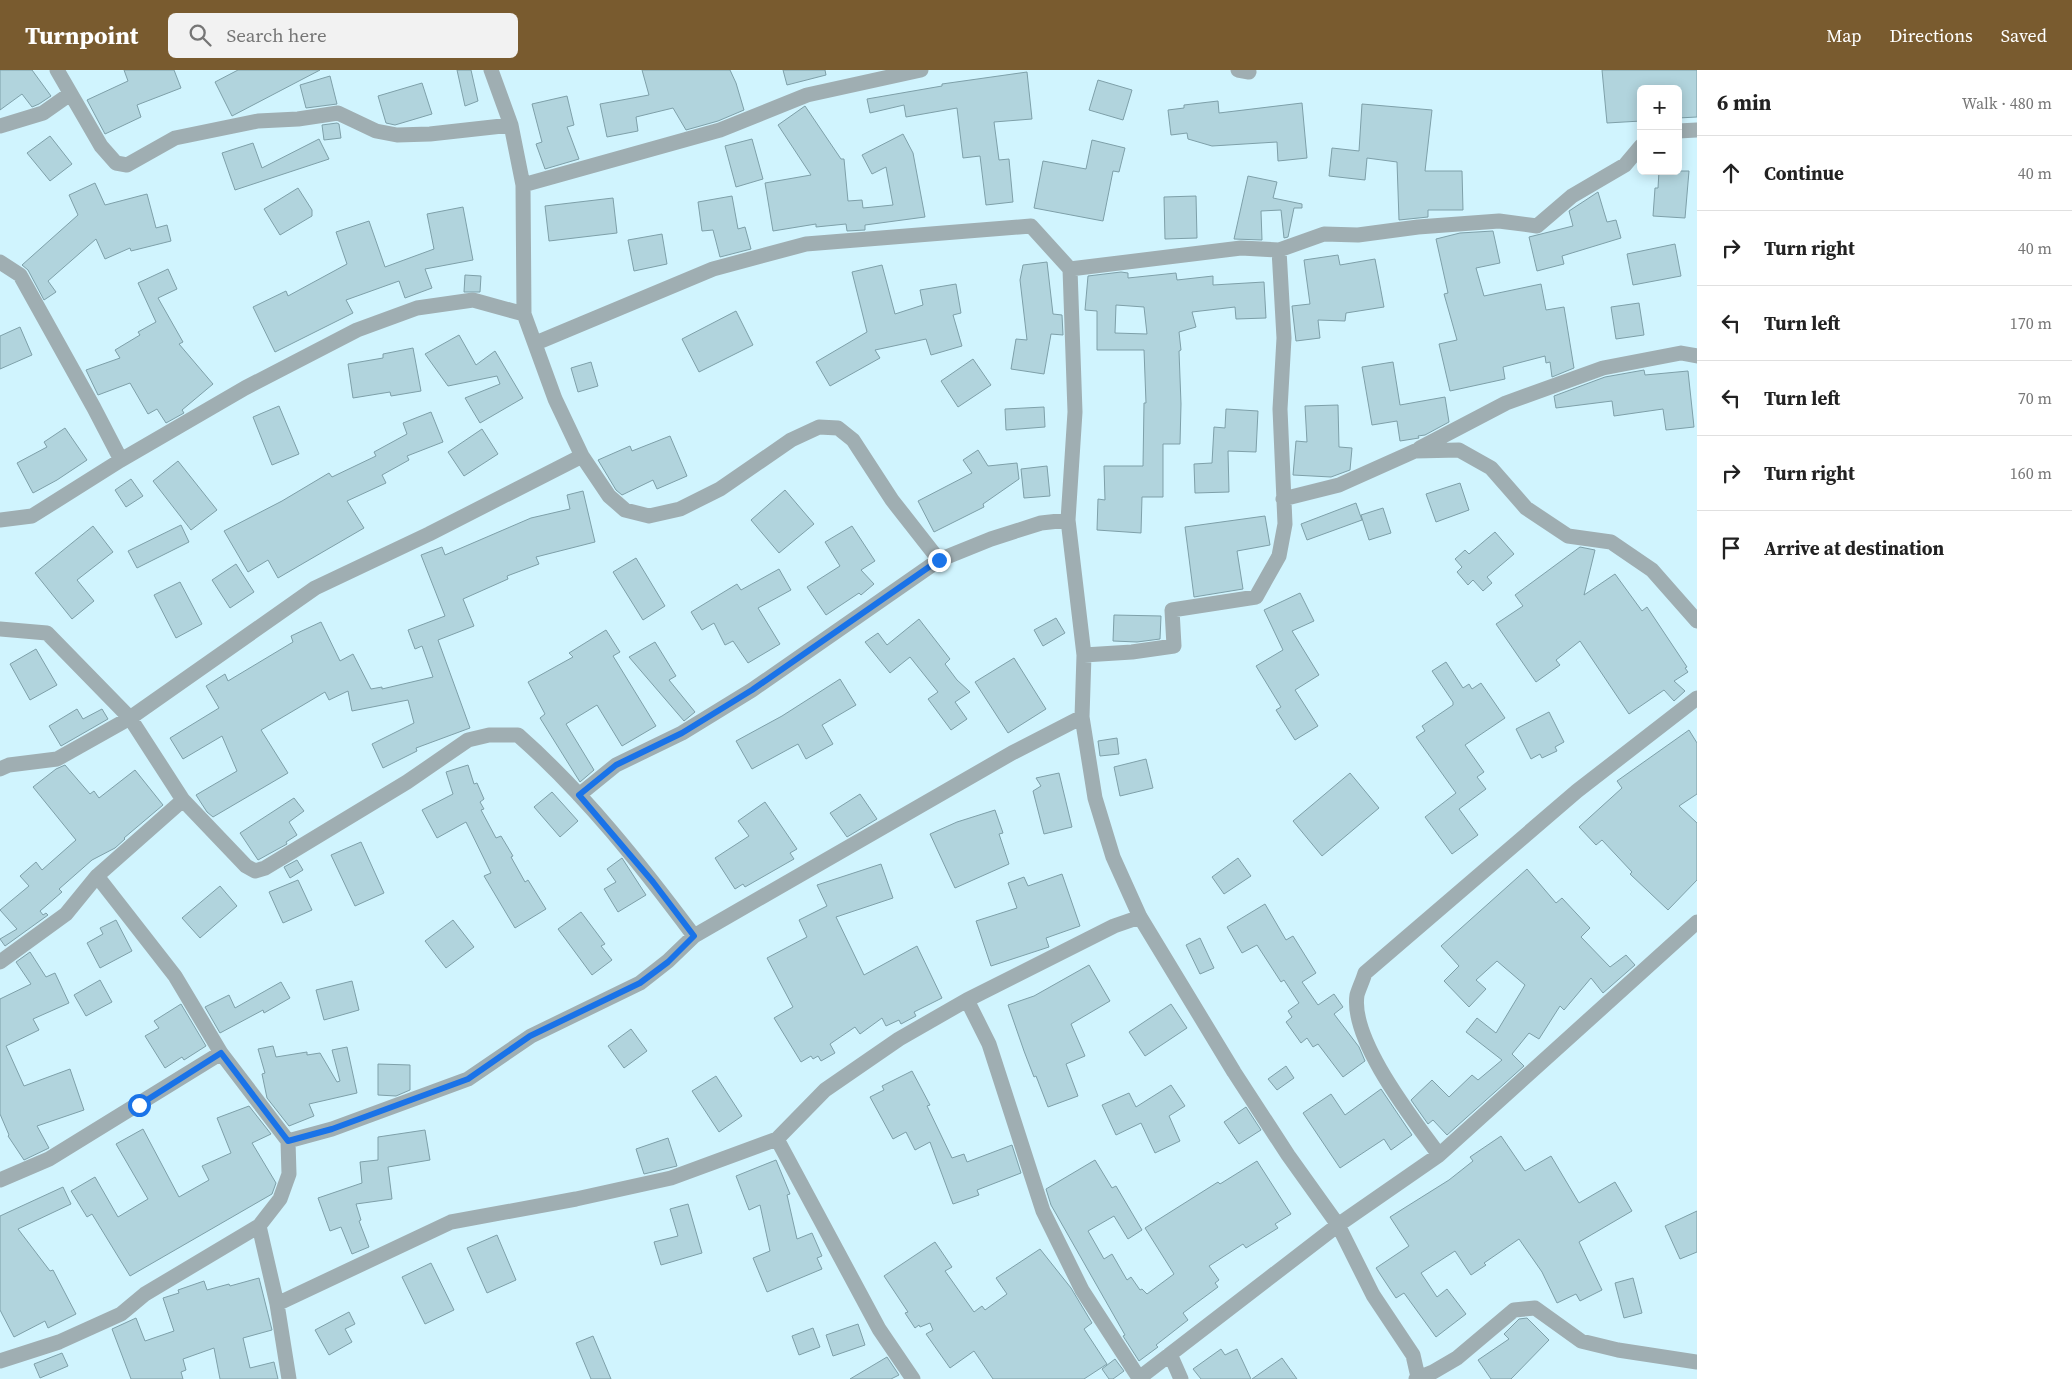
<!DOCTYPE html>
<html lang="en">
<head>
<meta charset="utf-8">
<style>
	:root { --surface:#fff; --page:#f2f2f2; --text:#222; --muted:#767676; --line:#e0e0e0; --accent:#795b2f }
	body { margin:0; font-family:"Source Serif 4",serif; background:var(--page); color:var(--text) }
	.controls { position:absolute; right:15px; top:15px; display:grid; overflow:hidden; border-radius:8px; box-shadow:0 2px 12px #0003 }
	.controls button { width:45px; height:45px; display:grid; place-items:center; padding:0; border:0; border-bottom:1px solid var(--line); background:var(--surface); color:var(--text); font:25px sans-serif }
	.stop { position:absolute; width:15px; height:15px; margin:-11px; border:4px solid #1a73e8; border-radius:50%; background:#fff }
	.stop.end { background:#1a73e8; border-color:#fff; box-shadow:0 1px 5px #0008 }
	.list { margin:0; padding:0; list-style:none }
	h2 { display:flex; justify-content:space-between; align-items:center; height:65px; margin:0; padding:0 20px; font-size:21px }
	h2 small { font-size:16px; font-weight:400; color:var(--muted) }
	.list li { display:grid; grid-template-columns:32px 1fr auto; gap:15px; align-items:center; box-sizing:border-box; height:75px; padding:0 20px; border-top:1px solid var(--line) }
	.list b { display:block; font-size:19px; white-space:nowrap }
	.list em { font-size:16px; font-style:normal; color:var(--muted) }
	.icon { flex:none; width:28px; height:28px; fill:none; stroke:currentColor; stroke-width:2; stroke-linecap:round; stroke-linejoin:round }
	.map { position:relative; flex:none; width:1697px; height:1309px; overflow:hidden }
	header { display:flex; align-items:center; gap:30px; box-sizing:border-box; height:70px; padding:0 25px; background:var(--accent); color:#fff }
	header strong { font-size:24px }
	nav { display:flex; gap:28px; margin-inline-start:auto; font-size:18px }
	.search { width:350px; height:45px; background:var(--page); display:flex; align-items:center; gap:12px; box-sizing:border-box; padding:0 18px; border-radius:8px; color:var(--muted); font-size:19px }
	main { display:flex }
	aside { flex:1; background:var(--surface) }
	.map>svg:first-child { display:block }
	.building { fill:#b1d4dd; stroke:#7ea0a9; fill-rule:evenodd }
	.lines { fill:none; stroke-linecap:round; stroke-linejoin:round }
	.minor { stroke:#9faeb2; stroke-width:15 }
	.route { stroke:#1a73e8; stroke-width:6 }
</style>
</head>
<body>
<header>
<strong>Turnpoint</strong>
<div class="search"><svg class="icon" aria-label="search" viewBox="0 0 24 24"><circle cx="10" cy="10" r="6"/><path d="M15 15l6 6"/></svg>Search here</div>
<nav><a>Map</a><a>Directions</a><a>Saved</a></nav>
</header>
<main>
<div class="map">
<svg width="1697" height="1309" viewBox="0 0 1697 1309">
	<rect width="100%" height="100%" fill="#d0f4fe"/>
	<path class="building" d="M0,0H32L51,26L39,34L32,37L22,24L0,40Z
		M124,0H174L181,18L137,35L141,47L105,64L87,30L128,11Z
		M238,0H320L232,46L215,12Z
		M457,0H471L478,31L465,36Z
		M642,0H730L736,13L744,40L718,51L686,60L673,38L636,47L638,61L607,67L600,34L649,25Z
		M783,0H825L826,5L787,15Z
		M1602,0H1697V47L1678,48V19H1641V51L1607,53Z
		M1027,2L1032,49L994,52L999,90L1009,89L1013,132L986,135L980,86L963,88L957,38L906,47L904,35L870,43L867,29L942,16V14Z
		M330,6L337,34L306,38L300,15Z
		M1098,10L1132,20L1123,50L1089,40Z
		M422,13L432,44L395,55L386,53L378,26Z
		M567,26L574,55L567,57L579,89L545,99L536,74L542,72L532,34Z
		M1218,31L1219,43L1302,33L1307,88L1278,91L1277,72L1212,76L1188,69L1187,63L1171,65L1168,40L1184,38V35Z
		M1362,34L1432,40L1425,101H1462L1463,140H1428V147L1399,150L1397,92L1367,88L1365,110L1329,106L1332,78L1359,81Z
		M805,36L841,89H844L848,131L862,130L863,138L893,135L886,97L872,104L862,85L903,64L913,83L925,147L865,155V160L847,161L846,154L816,157V154L773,161L765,113L811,105L778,55Z
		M337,53L339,54L341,68L324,70L322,55Z
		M50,66L72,94L50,111L27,83Z
		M319,69L329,89L235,120L222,83L253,73L262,98Z
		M752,69L763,109L736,117L725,76Z
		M1092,70L1125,78L1119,102L1113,101L1103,151L1034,138L1043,91L1086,99Z
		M1659,101H1689L1685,148L1653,146L1655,118H1658Z
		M1248,106L1277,112L1273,128L1302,134V138H1294L1288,167L1284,168L1281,140L1261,141L1262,170L1234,169Z
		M95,113L105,135L147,124L156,158L167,155L171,171L131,181L130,178L105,189L96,169L48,211L56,222L44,230L28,200L22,195L78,145L69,125Z
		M298,118L312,140V146L280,165L264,139Z
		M1598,122L1607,152L1616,150L1621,168L1562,186L1564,194L1537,201L1529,167L1573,156L1569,141Z
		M732,126L738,159L745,157L751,179L720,187L713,160L702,161L698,132Z
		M1196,126L1197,168L1165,169L1164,127Z
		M613,128L617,163L549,171L545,136Z
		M463,137L473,190L425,199L432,218L405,228L399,211L346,230L353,243L275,282L253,237L286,221L288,226L347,194L336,162L369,151L385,197L434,179L427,144Z
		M1493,161L1500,193L1476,198L1484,226L1541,214L1546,240L1564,237L1574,298L1552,307L1550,292L1546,293L1545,286L1503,297L1505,309L1450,321L1439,274L1457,270L1444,224L1448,223L1436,169L1460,163Z
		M662,164L667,194L634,201L628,170Z
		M1675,174L1681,206L1633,215L1627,184Z
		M1338,185L1340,195L1375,189L1384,237L1346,243L1345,251L1318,250L1320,268L1296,271L1292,236L1310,234L1304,190Z
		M1047,192L1053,244L1062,245L1063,265L1051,264L1044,304L1011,299L1016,269L1027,270L1020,210L1023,195Z
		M882,195L895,244L923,235L920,220L956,214L961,243L953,245L962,276L931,285L926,269L875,280L880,288L830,316L816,292L867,262L852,202Z
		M168,199L177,219L158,228L183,272L179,274L213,314L182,340L184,343L166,353L157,339L148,344L130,313L98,325L86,300L120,288L115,280L140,265L138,262L156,252L138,213Z
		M1121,202L1128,203V208L1176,203L1177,210L1213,206V215L1264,212L1266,248L1236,249L1235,237L1192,242L1196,257L1179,262L1181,280L1179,281L1181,334L1180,374H1163V427H1142L1141,463L1097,460L1098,429L1105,430L1104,396H1143L1144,333H1146L1144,280H1097V241L1085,240L1088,206ZM1116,235L1144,237L1147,264L1115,263Z
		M465,205L481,206L480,222H464Z
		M1639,233L1644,265L1616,269L1611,237Z
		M736,241L753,275L699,302L682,269Z
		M20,257L32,285L0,299V266Z
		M459,265L476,295L495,281L523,328L480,353L465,328L500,314L497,306L448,316L425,284Z
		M413,278L421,321L391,326L390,322L353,328L348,294L383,288V284Z
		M973,289L991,315L958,337L941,311Z
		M591,292L598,316L578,322L571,298Z
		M1393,292L1400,335L1445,327L1449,352L1425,365L1418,366L1419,368L1400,371L1397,351L1372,355L1362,297Z
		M1644,300L1645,305L1688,301L1694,357L1666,360L1663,339L1614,346L1612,331L1556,338L1554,326L1605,307Z
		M1338,335L1339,377L1352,378L1350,400L1331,407L1293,405L1296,371L1307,372L1305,336Z
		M279,336L299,384L272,395L253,347Z
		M1044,337L1045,357L1006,360L1005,339Z
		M1226,339L1258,341L1256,382L1228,381L1229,422L1195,423L1194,394L1212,393L1214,357L1225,358Z
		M431,342L443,372L407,386L409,390L382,405L386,413L347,431L364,458L278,508L268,490L248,502L224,461L282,431L329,403L332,407L376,386L374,382L407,364L403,353Z
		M65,358L87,390L57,410L33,423L17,393L47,377L44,372Z
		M482,359L498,384L464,406L448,382Z
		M670,366L687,406L657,419L653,410L622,425L616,420L598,390L630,376L632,381Z
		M978,380L988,396L1017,393L1019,409L983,434L984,437L934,462L918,431L972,403L963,390Z
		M178,391L217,440L191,460L153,411Z
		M1047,396L1050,426L1024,428L1021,399Z
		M131,409L143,426L126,437L115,420Z
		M1460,413L1469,440L1436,452L1426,424Z
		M785,420L814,454L779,483L751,450Z
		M583,421L595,472L536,487L539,494L507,506L508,509L463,529L474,556L438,570L470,658L416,678L417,681L383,698L372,674L414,653L408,630L352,641L348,621L329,630L325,622L261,660L288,703L213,747L207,742L196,725L237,701L222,666L183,689L170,668L219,638L206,616L225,604L228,611L293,572L291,566L321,552L340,591L353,584L371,619L382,617V619L433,607L422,576L415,579L408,560L445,546L421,485L442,477L445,485L531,448L570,439L567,425Z
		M1356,433L1362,450L1307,470L1301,454Z
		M1383,438L1391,463L1369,470L1361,445Z
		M1265,446L1270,475L1237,481L1243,519L1194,527L1185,457Z
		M181,455L189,472L137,498L128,481Z
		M93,456L113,482L77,510L94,531L72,549L35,503Z
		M852,456L875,491L861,500L874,514L861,525L859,523L826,545L807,517L840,496L825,472Z
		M1495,462L1514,484L1487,507L1492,513L1483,521L1473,510L1468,515L1457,502L1462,497L1455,489L1465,480L1469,484Z
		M1580,477L1595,480L1584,525L1615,504L1642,541L1647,537L1687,597L1685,598L1688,602L1674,611L1685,621L1674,631L1664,620L1629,644L1580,571L1556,590L1560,595L1536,612L1496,554L1523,536L1515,525Z
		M636,488L665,536L643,550L613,502Z
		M236,494L254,522L230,538L212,510Z
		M779,499L791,520L758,538L780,574L748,593L733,571L725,575L714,553L702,560L691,542L737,514L741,520Z
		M180,512L202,554L176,568L154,525Z
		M1300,523L1314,551L1292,561L1319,605L1295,620L1318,656L1295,670L1276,640L1281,637L1256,596L1283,580L1264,540Z
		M1114,545L1161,546L1160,569L1137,572L1113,571Z
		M1056,548L1065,563L1043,576L1034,560Z
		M919,549L950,589L945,594L957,610L970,622L955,632L967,649L951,660L928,629L938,622L910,587L890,603L865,572L878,563L887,575Z
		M606,560L620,582L613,586L656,656L622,676L597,635L566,654L594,700L580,712L540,648L545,644L528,612L573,587L569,583Z
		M655,572L676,606L669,610L695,642L684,651L629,587Z
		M36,579L57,615L30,630L10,594Z
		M1014,588L1046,639L1008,663L975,612Z
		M1446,592L1463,618L1469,614L1472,619L1481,613L1505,648L1465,675L1484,702L1477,707L1486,719L1459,739L1478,765L1452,784L1425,747L1456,723L1416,667L1425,661L1422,656L1453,635V632L1432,601Z
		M840,609L856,635L822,655L833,674L806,689L798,674L752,699L736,671L782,646Z
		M77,639L83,649L102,639L108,649L61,676L49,656Z
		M1549,642L1564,672L1555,677L1557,681L1542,688L1540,684L1531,689L1516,659Z
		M1689,660L1697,673V724L1679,736L1697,753V810L1668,840L1630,804L1632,802L1602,770L1596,775L1579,757L1622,718L1617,711Z
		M1117,668L1119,684L1100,686L1098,671Z
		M1146,689L1153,718L1120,726L1114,697Z
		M65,695L90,724L94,721L99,728L135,700L163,735L124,768L125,769L115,778L92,790L59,819L62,822L40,841L43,845L46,843L48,845L5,876L0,869L17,859L0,840L29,816L20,806L36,792L42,800L76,770L33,717L56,699Z
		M468,695L474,714L477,713L484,729L480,732L484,739L481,740L496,768L501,766L513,786L511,787L525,812L528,810L546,839L515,858L484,806L491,803L466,752L437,768L422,740L453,724L446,702Z
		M1059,703L1072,757L1044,764L1033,721L1041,716L1036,708Z
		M1350,703L1379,738L1322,786L1293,751Z
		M552,722L578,751L560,767L534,737Z
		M860,724L877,749L847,767L830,743Z
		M294,728L304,741L289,752L297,765L286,772L287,774L258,790L240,763Z
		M765,732L797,779L790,783L794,789L745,817L743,814L735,819L715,788L749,766L738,751Z
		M995,740L1003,763L999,764L1009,794L955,818L930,764L957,752Z
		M361,772L384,823L355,836L331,785Z
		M622,788L646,825L618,842L604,819L616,812L607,799Z
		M1238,788L1251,806L1224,824L1212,807Z
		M297,790L303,800L290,808L284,797Z
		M881,794L893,828L836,847L864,905L917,876L942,928L914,942L916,946L901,954L899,950L886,956L882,948L860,964L855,957L830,974L835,983L821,991L818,986L813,989L811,986L801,992L774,948L793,937L767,888L807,867L799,850L827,836L817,815Z
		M1527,799L1556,833L1562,828L1590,858L1581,867L1610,897L1626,885L1635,895L1603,923L1591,908L1564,940L1560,936L1539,969L1529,963L1512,984L1524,996L1447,1065L1433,1050L1428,1054L1411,1030L1432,1010L1449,1027L1472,1005L1478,1010L1502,990L1466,962L1477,948L1496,963L1525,915L1497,891L1476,910L1486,919L1469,937L1444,911L1459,896L1441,876Z
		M1062,804L1080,856L1046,868L1049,877L991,896L976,851L1017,838L1008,813L1024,807L1028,816Z
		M298,810L312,840L283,853L269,822Z
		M220,816L237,836L200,868L182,848Z
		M1265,834L1286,870L1293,866L1316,903L1302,912L1318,935L1334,924L1343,937L1334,944L1359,977L1365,991L1343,1007L1318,974L1313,977L1307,968L1301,973L1286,952L1292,947L1288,941L1299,933L1284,910L1281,912L1257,875L1242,883L1227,857Z
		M581,842L605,874L601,876L612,890L592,905L558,859Z
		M116,850L132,881L100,898L87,873L103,864L100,858Z
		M453,850L474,877L446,898L425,871Z
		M1200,868L1214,898L1200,904L1186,875Z
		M30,882L46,907L55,903L69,933L33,949L39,960L6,976L24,1016L70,999L84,1040L37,1056L49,1078L24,1090L8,1066L9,1065L0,1044V929L31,914L16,892Z
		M1089,895L1110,931L1071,954L1085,986L1066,994L1078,1026L1048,1037L1036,1006L1034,1007L1024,981L1008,935L1034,926Z
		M100,910L112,932L86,946L74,925Z
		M352,911L359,940L324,950L316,920Z
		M281,912L290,928L264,943L263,940L220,963L205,937L229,925L235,938Z
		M181,934L206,976L184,990L182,987L165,998L145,966L159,958L154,951Z
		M1171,934L1187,958L1145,986L1129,962Z
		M631,959L647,981L624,998L608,976Z
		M273,976L276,987L307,982V985L320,983L337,1012L340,1011L332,980L347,977L357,1023L309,1034L314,1046L289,1056L267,1028L262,1004L265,1003L258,979Z
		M378,994L410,995V1020L396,1026L378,1025Z
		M1286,996L1294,1008L1277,1020L1268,1009Z
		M912,1001L930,1035L927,1036L952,1088L964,1084L967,1092L1012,1075L1021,1103L977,1120L979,1125L953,1134L930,1072L915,1080L906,1062L893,1069L870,1027L884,1020L882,1016Z
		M716,1006L742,1046L719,1062L692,1021Z
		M1171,1015L1185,1036L1169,1046L1180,1071L1155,1083L1141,1053L1116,1065L1102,1035L1129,1023L1136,1037Z
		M1381,1019L1412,1065L1391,1080L1384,1069L1340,1098L1303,1043L1331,1024L1345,1045Z
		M249,1036L271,1064L252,1073L276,1113L272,1124L130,1206L92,1144L87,1147L71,1121L95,1107L118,1147L148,1129L116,1074L143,1059L179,1127L209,1110L202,1096L231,1083L217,1048Z
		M1246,1037L1261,1060L1239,1074L1224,1052Z
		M425,1060L430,1090L388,1097L392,1129L356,1134L361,1150L359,1151L369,1177L352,1184L341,1157L330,1161L318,1128L362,1113L360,1092L378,1090V1067Z
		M1501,1066L1525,1101L1551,1086L1579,1133L1615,1112L1632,1141L1579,1172L1602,1220L1580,1231L1576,1224L1557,1233L1542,1202L1519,1169L1484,1193L1486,1195L1471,1205L1455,1181L1421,1203L1437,1227L1447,1219L1466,1244L1436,1267L1404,1223L1396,1228L1376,1198L1409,1176L1390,1147L1449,1110L1473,1091L1470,1087Z
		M668,1068L677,1096L644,1104L636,1079Z
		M776,1090L790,1124L787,1125L797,1169L812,1163L822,1186L817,1188L822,1199L767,1222L753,1188L770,1181L760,1135L749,1140L736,1106Z
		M1095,1090L1112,1118L1116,1116L1142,1160L1128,1169L1114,1146L1088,1161L1104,1189L1112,1184L1127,1210L1131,1207L1140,1220L1142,1219L1147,1224L1174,1204L1145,1158L1218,1112L1220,1114L1257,1091L1291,1144L1275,1154L1278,1158L1246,1178L1243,1174L1209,1196L1219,1210L1215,1213L1218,1217L1183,1243L1188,1250L1156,1275L1158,1277L1139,1291L1123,1266L1125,1265L1051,1135L1046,1119Z
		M63,1117L71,1134L18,1159L50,1201L53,1200L76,1244L48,1258L45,1251L14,1267L0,1240V1146Z
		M688,1134L702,1183L661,1195L654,1172L678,1166L670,1139Z
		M1697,1141V1182L1680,1189L1665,1156Z
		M497,1165L516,1210L487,1223L467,1178Z
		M935,1172L952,1197L945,1201L974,1242L982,1236L985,1240L1007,1224L996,1208L1040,1179L1071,1218L1092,1253L1084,1259L1107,1294L1084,1309H993L974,1281L950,1298L926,1264L933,1260L930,1253L920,1257L919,1255L915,1258L905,1243L908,1242L884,1206Z
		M431,1193L454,1240L425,1254L402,1207Z
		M259,1208L272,1260L243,1268L250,1298L274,1292L278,1309H220L214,1278L183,1289L186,1300L181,1302L183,1309H131L112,1259L136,1248L145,1271L174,1261L163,1228L179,1223L178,1220L204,1211L207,1220L229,1214L230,1216Z
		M1633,1208L1642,1243L1624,1248L1615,1213Z
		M349,1242L355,1254L345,1259L352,1272L329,1285L315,1260Z
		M1527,1248L1549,1270L1511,1309H1491L1478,1290L1509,1269L1504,1264L1519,1249Z
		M858,1254L865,1275L833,1286L826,1265Z
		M813,1258L820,1277L799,1285L792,1266Z
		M593,1266L611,1309H591L576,1273Z
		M1221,1279L1225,1285L1237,1279L1251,1309H1201L1193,1299Z
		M62,1283L68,1296L40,1308L34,1294Z
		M887,1287L899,1305L891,1309H850Z
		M1282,1288L1297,1309H1252Z
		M1115,1289L1124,1301L1113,1309H1109L1102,1299Z"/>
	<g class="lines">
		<path class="minor" d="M57,0L101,76L116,93L127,95L175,68L258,51L298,49L338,43L376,61L397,65L430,64L511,55
			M491,0L511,55L523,115L524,244L555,329L582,386L609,426L625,440L649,446L680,439L720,419L791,370L819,357L838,358L853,370L892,430L939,490
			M1238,0L1249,2
			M0,56L43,43L70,24
			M1678,61L1697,60
			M523,115L720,60L807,25L921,0
			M0,192L20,205L94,338L121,390
			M1070,199L1241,178L1279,180L1324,164L1358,165L1418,157L1499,151L1537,156L1572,126L1625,95L1641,76
			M536,273L713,199L806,174L1031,156L1070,199L1075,342L1068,450L1084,585L1082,647L1095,728L1113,787L1140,847L1234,1002L1288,1085L1338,1155L1373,1225L1413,1285L1418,1307
			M1420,378L1506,333L1603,298L1681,283L1697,286
			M1283,429L1339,415L1415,381L1459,380L1491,398L1526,438L1568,466L1611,472L1652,500L1697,551
			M0,450L32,446L121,390L245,318L357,260L417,238L473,230L524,244
			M0,559L47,563L130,648L183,730L246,796L255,801L265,798L407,712L468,670L489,665H518C585,724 641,795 694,866
			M1084,585L1132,582L1174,576L1172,540L1256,527L1279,486L1285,454L1280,339L1284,268L1279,180
			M0,699L9,695L57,689L130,648L315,518L429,464L582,386
			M579,725L616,695L682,663L752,620L939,490L991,469L1041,453L1068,450
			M0,892L66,844L97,806L183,730
			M967,930L989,974L1043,1141L1082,1220L1139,1308
			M777,1069L879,1259L913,1309
			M288,1071L332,1059L468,1009L531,966L640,913L668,891L694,866L1012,683L1082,647
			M1439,1085C1413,1049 1350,970 1357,925C1359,918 1363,910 1365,903L1577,721L1697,628
			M0,1110L49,1089L221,983
			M259,1156L277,1234L289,1309
			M277,1234L451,1152L576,1129L671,1108L777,1069L825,1020L899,969L967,930L1114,856L1140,847
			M1170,1284L1181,1309
			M0,1291L59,1272L121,1244L145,1224L259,1156L280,1129L289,1104L288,1071L221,983L175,906L97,806
			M1138,1309L1338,1155L1439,1085L1697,852
			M1416,1309L1433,1302L1457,1288L1514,1240L1535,1238L1581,1271L1618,1280L1697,1292"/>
	</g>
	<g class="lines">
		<path class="route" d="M139,1035L221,983L288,1071L332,1059L468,1009L530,966L640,913L668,892L694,866L653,812L579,725L616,695L682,663L752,620L939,490"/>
	</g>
</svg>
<div class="controls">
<button>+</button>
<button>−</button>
</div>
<div class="stop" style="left:139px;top:1035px"></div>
<div class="stop end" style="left:939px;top:490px"></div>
</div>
<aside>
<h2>6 min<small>Walk · 480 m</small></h2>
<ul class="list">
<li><svg class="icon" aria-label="ahead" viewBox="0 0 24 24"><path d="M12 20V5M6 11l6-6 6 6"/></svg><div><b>Continue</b></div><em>40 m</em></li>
<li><svg class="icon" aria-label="right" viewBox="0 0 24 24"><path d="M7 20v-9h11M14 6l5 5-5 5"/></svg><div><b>Turn right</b></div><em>40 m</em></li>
<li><svg class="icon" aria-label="left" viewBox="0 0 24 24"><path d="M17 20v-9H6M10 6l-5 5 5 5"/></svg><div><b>Turn left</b></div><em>170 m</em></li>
<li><svg class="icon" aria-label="left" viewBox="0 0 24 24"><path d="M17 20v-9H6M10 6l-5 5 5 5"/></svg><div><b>Turn left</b></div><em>70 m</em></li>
<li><svg class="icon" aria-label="right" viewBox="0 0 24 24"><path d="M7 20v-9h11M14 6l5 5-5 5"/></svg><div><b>Turn right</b></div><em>160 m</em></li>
<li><svg class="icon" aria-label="arrive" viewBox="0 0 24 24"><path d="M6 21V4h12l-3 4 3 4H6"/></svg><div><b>Arrive at destination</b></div></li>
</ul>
</aside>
</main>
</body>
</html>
